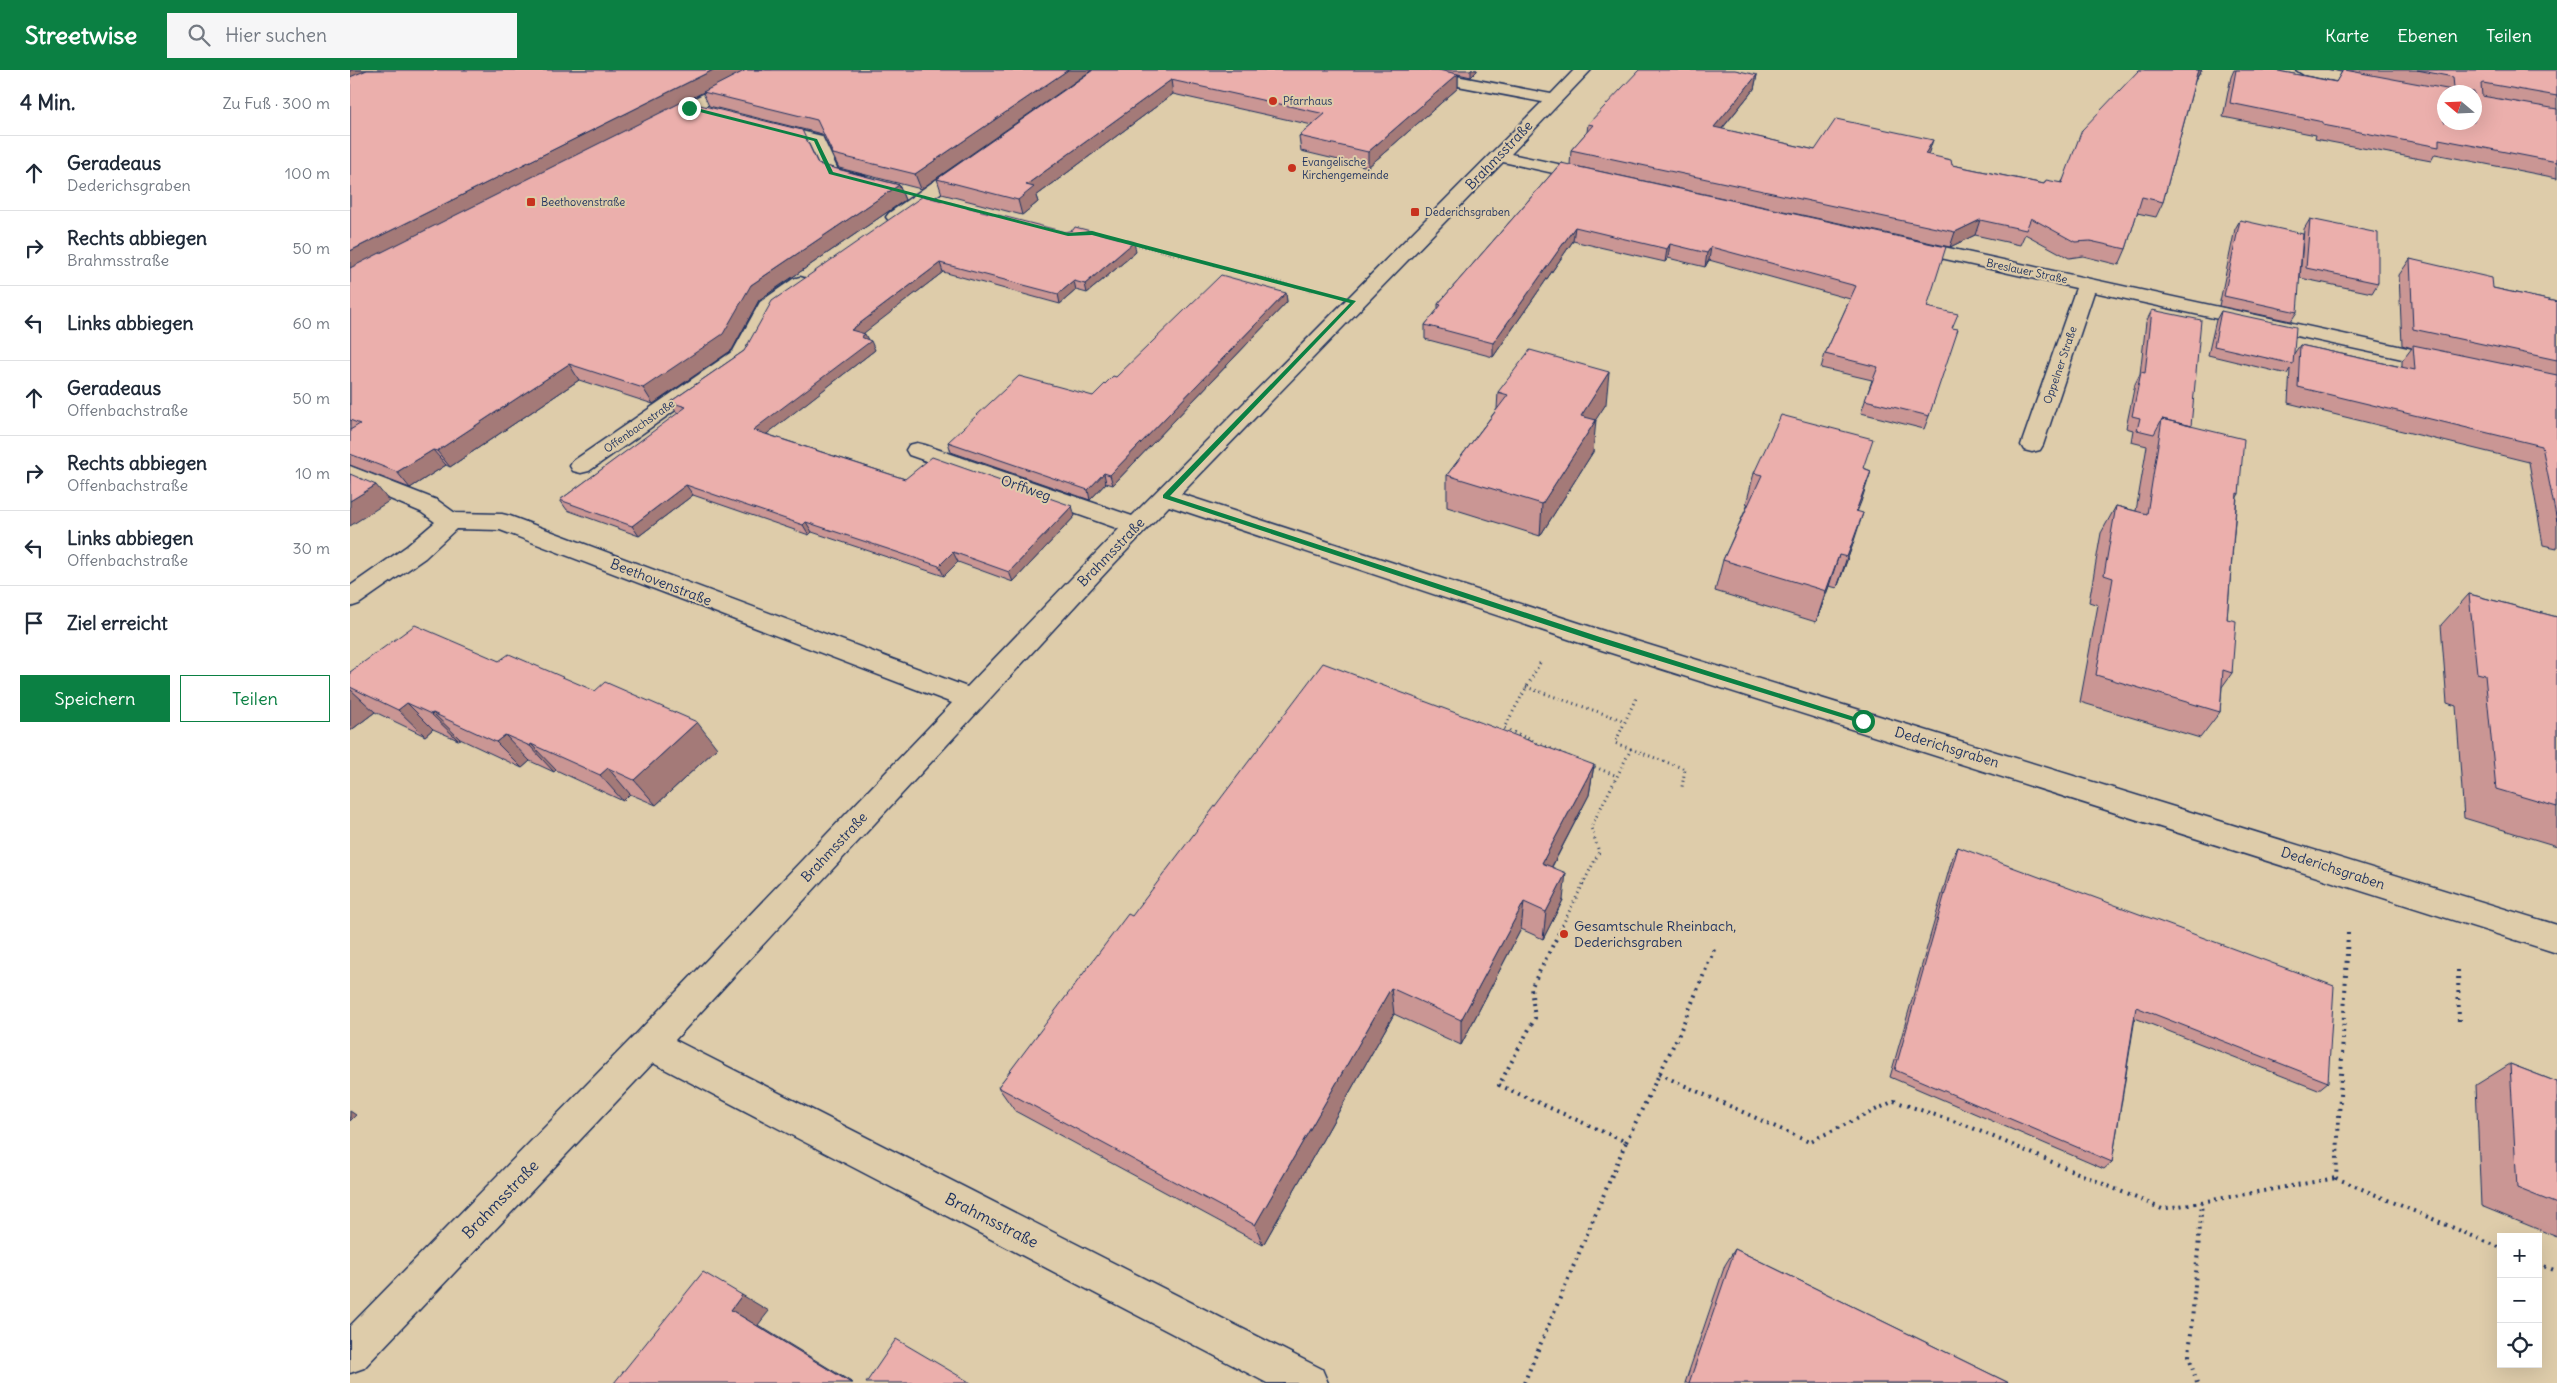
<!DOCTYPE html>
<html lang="de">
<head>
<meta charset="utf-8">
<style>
	:root { --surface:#fff; --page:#f6f6f7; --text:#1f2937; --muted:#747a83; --line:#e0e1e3; --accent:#0b8043 }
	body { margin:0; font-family:Delius,sans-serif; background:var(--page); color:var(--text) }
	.controls { position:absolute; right:15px; bottom:15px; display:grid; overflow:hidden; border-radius:0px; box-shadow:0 5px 20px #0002 }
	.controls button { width:45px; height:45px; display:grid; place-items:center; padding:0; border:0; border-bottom:1px solid var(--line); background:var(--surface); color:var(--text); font:25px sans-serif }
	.compass { position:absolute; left:2087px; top:15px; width:45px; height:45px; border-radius:50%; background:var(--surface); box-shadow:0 5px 20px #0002; rotate:289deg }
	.stop { position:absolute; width:15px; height:15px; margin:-11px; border:4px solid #0b8043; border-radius:50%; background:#fff }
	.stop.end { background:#0b8043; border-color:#fff; box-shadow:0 1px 5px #0008 }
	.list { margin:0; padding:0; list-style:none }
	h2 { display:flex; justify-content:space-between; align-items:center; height:65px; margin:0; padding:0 20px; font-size:21px }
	h2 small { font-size:16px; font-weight:400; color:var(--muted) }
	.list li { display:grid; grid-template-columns:32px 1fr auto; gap:15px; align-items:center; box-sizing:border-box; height:75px; padding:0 20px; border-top:1px solid var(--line) }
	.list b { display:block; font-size:19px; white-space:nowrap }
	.list p { margin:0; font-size:16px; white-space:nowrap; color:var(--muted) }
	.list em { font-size:16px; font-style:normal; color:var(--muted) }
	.actions { display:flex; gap:10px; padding:15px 20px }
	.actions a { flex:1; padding:11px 0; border:1px solid var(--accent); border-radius:0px; text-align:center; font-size:18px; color:var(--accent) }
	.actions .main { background:var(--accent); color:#fff }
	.icon { flex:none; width:28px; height:28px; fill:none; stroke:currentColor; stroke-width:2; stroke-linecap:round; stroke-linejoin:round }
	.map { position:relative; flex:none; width:2207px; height:1313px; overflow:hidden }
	header { display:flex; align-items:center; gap:30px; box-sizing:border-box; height:70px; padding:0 25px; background:var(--accent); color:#fff }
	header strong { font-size:24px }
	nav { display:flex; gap:28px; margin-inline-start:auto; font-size:18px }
	.search { width:350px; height:45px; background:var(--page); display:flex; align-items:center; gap:12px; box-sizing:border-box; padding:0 18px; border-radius:0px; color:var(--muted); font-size:19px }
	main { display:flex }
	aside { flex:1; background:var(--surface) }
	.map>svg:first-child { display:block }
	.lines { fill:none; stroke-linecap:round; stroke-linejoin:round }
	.street-casing { stroke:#1b2f5e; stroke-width:3 }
	.path-far2 { stroke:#1b2f5e; stroke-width:2; stroke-dasharray:0.5 2.5; stroke-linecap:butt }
	.path-far1 { stroke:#1b2f5e; stroke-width:3; stroke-dasharray:1 4; stroke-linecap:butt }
	.path { stroke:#1b2f5e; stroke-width:4; stroke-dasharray:2 5; stroke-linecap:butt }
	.street { fill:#deccaa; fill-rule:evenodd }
	.wall { fill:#ca9694; stroke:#1b2f5e }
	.shaded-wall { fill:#a47a78; stroke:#1b2f5e }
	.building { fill:#ebafac; stroke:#1b2f5e; fill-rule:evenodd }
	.route { fill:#0b8043 }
	.poi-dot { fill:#c8321e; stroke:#deccaa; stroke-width:2 }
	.labels { text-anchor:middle; stroke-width:4; stroke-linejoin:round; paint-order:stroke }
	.far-poi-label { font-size:11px; fill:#1b2f5e; stroke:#deccaa; text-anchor:start }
	.far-street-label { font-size:11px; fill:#1b2f5e; stroke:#deccaa }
	.street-label { font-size:14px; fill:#1b2f5e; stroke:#deccaa }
	.poi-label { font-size:14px; fill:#1b2f5e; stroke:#deccaa; text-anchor:start }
	.near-street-label { font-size:16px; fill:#1b2f5e; stroke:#deccaa }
</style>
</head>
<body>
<header>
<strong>Streetwise</strong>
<div class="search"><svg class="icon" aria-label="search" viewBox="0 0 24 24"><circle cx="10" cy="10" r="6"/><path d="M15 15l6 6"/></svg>Hier suchen</div>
<nav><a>Karte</a><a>Ebenen</a><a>Teilen</a></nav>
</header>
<main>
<aside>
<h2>4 Min.<small>Zu Fuß · 300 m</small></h2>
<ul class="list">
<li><svg class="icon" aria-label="ahead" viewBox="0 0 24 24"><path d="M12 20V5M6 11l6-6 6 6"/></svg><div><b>Geradeaus</b><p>Dederichsgraben</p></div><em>100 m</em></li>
<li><svg class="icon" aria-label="right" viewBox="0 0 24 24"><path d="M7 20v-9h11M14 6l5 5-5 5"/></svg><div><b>Rechts abbiegen</b><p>Brahmsstraße</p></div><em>50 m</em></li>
<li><svg class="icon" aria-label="left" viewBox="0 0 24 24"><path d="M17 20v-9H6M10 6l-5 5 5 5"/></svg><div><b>Links abbiegen</b></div><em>60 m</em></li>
<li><svg class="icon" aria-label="ahead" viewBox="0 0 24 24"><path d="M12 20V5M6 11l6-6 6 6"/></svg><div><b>Geradeaus</b><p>Offenbachstraße</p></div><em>50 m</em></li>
<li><svg class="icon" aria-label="right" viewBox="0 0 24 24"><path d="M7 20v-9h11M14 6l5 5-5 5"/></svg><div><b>Rechts abbiegen</b><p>Offenbachstraße</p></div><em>10 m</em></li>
<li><svg class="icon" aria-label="left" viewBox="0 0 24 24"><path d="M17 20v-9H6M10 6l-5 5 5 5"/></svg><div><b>Links abbiegen</b><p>Offenbachstraße</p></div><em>30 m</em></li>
<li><svg class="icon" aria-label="arrive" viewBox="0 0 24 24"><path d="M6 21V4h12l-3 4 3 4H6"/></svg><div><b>Ziel erreicht</b></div></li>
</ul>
<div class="actions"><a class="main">Speichern</a><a>Teilen</a></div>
</aside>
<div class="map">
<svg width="2207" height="1313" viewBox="0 0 2207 1313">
	<rect width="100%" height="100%" fill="#deccaa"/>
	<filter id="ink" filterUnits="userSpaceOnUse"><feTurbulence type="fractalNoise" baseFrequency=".02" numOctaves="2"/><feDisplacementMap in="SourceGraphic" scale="10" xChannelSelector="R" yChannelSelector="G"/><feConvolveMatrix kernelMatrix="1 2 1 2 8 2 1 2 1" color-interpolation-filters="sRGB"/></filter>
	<g filter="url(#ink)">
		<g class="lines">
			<g class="street-casing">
				<path id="street" d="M401,0H421L419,3L319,55H307L305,51L307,47Z
					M1042,0H1075L1201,24L1224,0H1241L1161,84L1250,103L1253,107L1250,111L1244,112L1153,92L831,424L1257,562L2207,855V883L1239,576L819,436L761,497L325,970L972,1299L978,1313H917L303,993L14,1298L0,1303V1256L287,963L602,633L150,460L106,459L75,488L9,534L0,537V516L57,476L85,452L71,442L0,412V396L87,430L105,443L152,444L160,446L617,617L769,459L559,385L556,380L559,375L567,373L575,375L782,446L1192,32L1050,5Z
					M1946,0H1978L2094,22V32L1954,5Z
					M418,53L472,66L488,100L515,106L518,110L515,114L509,115L475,107L459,73L412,62L410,58L412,54Z
					M620,89L626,90L629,94L626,98L551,151H539L536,147L539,143L614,90Z
					M1557,169L2094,286L2101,288L2104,292L2101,296L2094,298L1744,222L1693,375L1690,380L1682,382L1674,380L1671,375L1726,218L1550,179L1548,175L1550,171Z
					M450,207L457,209L460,213L425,239L398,289L239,401L231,403L223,401L220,396L223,391L383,281L410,232L443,209Z"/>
			</g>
			<path class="path-far2" d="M780,173L963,221"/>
			<path class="path-far1" d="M1190,593L1154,658L1222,688
				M1176,617L1275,651
				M1281,679L1265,673L1287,626
				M1240,695L1267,706
				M1208,864L1249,782L1241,757L1281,679L1335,699L1332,717
				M1998,864V862"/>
			<path class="path" d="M1998,863L1986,1108L2151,1178
				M2108,900L2109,954
				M1309,1004L1459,1072L1544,1031L1618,1056L1812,1139L1986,1108
				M1276,1072L1329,964L1365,877
				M2188,1194L2207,1201
				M1174,1313L1276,1072L1149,1015L1185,948L1181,918L1209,863
				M1847,1313L1839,1286L1852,1132"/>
			<use href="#street" class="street"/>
		</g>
		<path class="wall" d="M0,0H742L571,119L489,98L472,64L359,36L353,23L336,31L468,94L549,115L555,130L409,230L382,280L303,334L229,310L100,397L96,395L60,418L0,395Z
			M743,0H1127V1L1121,7L1108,4V18L1018,97L951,81L949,66L962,55L823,24L686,126L688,132L672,145L592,124L587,109Z
			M1789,0H1852L1845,11L1813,132L1806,147L1787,143L1776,179L1769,195L1733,186L1719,188L1675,164L1670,175L1625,165L1600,177L1220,95L1221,80L1237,62L1238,54L1407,5L1404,19L1372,59L1465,80L1578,85L1602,95L1694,114L1711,113Z
			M1884,0H1923L1986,12L1993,0H2207V108L2085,84L2081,91L1965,69L1966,65L1873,47L1881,7Z
			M1211,93L1577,237L1603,258L1579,346L1574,359L1511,343L1522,310L1471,298L1475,284L1500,229L1359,190L1355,197L1318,188L1315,192L1223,171L1143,287L1075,269V255L1088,239V234Z
			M573,126L786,182L737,223L726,220L710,234L593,202L513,263L525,280L416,364L555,409L725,446L663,512L608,492L594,506L462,462L459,465L343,425L289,466L217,440L210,430L329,343L326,342L320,332L394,281Z
			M1960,149L2028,213L2022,223L1950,208L1954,159Z
			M1890,150L1947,242L1941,251L1869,236L1885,159Z
			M2060,189L2143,218L2207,232V478L2193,475L2179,392L1938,333L1940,299L1937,304L1858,285L1866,250L1871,241L1943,285L1950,275L2052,297V291L2062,278L2052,275L2049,205Z
			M936,223L937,232L763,415L756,413L740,430L601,382L598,372L743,326L766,307Z
			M1802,240L1841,356L1889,424L1887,427L1877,549L1882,603L1872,617L1870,642L1850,668L1730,632L1748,535L1739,532L1751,463L1766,436L1786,441L1797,376L1781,372L1783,360L1776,358L1785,314L1790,304L1796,252Z
			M1148,322L1256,334L1245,350L1243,382L1190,466L1097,437V405L1147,339Z
			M1514,398L1521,401L1507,441L1503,474L1487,518L1479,516L1466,552L1365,521L1373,490L1398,434H1396L1404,403Z
			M2119,524L2207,547V776L2114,748L2106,636L2097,633L2091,555Z
			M149,591L367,678L306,735L280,724L273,731L206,700L204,702L180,691L172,698L110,669L108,670L83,659L75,666L25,642L0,661V602Z
			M1244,695L1239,725L1202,797L1213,830L1193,869L1171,859L1111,975L1044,944L913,1175L665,1041L648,1017L782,846Z
			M1608,777L1978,1012L1968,1020L1785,948L1762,1092L1754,1099L1540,1007L1603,786Z
			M2160,994L2207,1012V1167L2131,1136L2126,1015Z
			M1385,1179L1659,1313H1335L1375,1195Z"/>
		<path class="shaded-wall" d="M0,0H24L0,10Z
			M363,0H397L0,202V181Z
			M718,0H742L571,119L565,104Z
			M1121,0H1127V1L1121,7Z
			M1849,0H1852L1840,17L1847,3Z
			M1108,4V18L1018,97V82Z
			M1407,5L1404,19L1361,72L1364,57Z
			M821,10L823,24L686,126L688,132L672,145L668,130L676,115Z
			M1583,70L1578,85L1570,99L1575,84Z
			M549,115L555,130L409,230L382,280L303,334L293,318L401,215Z
			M1630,150L1625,165L1600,177L1605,162Z
			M1225,157L1223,171L1143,287V273Z
			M784,172L786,182L737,223L735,214Z
			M1320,174L1318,188L1315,192L1317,179Z
			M1361,177L1359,190L1355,197L1357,183Z
			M590,193L593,202L505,270L501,260Z
			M724,211L726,220L710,234L708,224Z
			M936,223L937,232L763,415L760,405Z
			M515,264L519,272L521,271L525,280L409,370L403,360Z
			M219,294L229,310L100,397L87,381Z
			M1259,302L1256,334L1228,377L1231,346Z
			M1246,350L1243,382L1190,466L1192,434Z
			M83,380L96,395L60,418L47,402Z
			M1521,401L1511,432L1495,472L1506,441Z
			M754,403L756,413L740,430L738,420Z
			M26,415L39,431L0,456V431Z
			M336,415L343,425L289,466L282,456Z
			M722,436L725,446L663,512L659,502Z
			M1513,443L1503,474L1487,518L1497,487Z
			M456,452L462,462L459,465L453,455Z
			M603,482L608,492L594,506L589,496Z
			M1489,485L1479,516L1466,552L1476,521Z
			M0,619L25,642L0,661Z
			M57,633L83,659L75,666L48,640Z
			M83,643L110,669L108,670L81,644Z
			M347,652L367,678L306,735L284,710Z
			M155,665L180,691L172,698L146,672Z
			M181,674L206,700L204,702L180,676Z
			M1244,695L1239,725L1189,821L1192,793Z
			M258,698L280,724L273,731L250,705Z
			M1216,803L1213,830L1193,869L1196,842Z
			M1174,832L1171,859L1111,975V950Z
			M1041,918L1044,944L913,1175L905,1155Z
			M0,1041L6,1045L0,1051Z
			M392,1225L419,1241L408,1255L503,1313H501L381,1240Z"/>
		<path class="building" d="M17,0H363L0,181V7Z
			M396,0H718L565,104L483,84L467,50L353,22Z
			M743,0H1088L1108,4L1018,82L949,66L975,44L821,10L676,115L684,117L668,130L587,109Z
			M1289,0H1385L1407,5L1364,57L1465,80L1486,49L1583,70L1575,84L1601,90L1602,95L1694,114L1696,110L1712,113L1732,60L1789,0H1849L1847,3L1813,132L1792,127L1776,179L1740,171L1725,172L1681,148L1676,160L1630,150L1605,162L1221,80L1243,55L1238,54Z
			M1886,0H1923L1986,12L1993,0H1995L2102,20L2104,18L2103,7L2067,0H2207V26L2133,13L2131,14L2132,26L2207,39V92L2089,69V77L1973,55V52L1880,33ZM2094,22H2124V52H2094Z
			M334,31L452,60L468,94L549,115L401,215L373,264L293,318L219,294L87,381L83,380L47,402L0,384V360L10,354L0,350V198Z
			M1211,93L1596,177L1577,237L1608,244L1602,258L1608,259L1579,346L1515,330L1528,297L1475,284L1506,216L1361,177L1357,183L1320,174L1317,179L1225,157L1143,273L1075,255L1091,235L1088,234Z
			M573,126L715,162L723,160L725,157L784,172L735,214L724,211L708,224L590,193L501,260L515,264L511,267L521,271L403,360L555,409L582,387L722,436L659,502L603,482L589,496L456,452L453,455L336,415L282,456L210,430L336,337L320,332L394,281L422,231Z
			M1960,149L2028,163V213L1956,198Z
			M1890,150L1953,164L1947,242L1874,226Z
			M2060,189L2142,208L2143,218L2207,232V290L2063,259Z
			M871,205L936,223L760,405L754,403L738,420L598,372L669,306L743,326L763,306L766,307Z
			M1802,240L1851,250L1841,356L1812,349L1804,364L1787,360L1790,348L1782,346L1791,302L1795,303Z
			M1871,241L1946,257L1943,294L1864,276Z
			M1950,275L2065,300L2063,275L2207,305V451L2192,376L1948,317Z
			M1180,280L1259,302L1231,346L1246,350L1192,434L1097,405L1158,325L1148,322Z
			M1431,345L1523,369L1513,398L1521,401L1506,441L1513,443L1497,487L1489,485L1476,521L1373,490L1412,405L1404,403Z
			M1812,349L1894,369L1889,424L1887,423L1877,549L1886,551L1882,603L1873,600L1870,642L1746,605L1763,508L1754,505L1766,436L1797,444Z
			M0,404L26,415L0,431Z
			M2119,524L2207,547V737L2146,719L2135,605L2127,603Z
			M65,555L149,591L159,584L245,621L255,612L347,652L284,710L258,698L250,705L181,674L180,676L155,665L146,672L83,643L81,644L57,633L48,640L0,617V602Z
			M973,593L1244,695L1192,793L1216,803L1196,842L1174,832L1111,950L1041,918L905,1155L648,1017L778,844L782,846Z
			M1608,777L1984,916L1978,1012L1786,937L1762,1092L1545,1000Z
			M2160,994L2207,1012V1134L2167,1118Z
			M1385,1179L1659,1313H1339Z
			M353,1202L392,1225L381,1240L501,1313H264Z
			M546,1269L621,1313H516Z"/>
	</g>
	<path class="route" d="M339,36L467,69L483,102L718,163L742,161L1006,231L820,426L1250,567L1517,651L1513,654L1245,571L813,428V425L1000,233L742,165L718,166L479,104L464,71L338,39Z"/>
	<g class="poi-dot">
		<circle cx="923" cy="31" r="5"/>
		<circle cx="942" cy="98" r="5"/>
		<rect x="176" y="127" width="10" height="10" rx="2.5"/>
		<rect x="1060" y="137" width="10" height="10" rx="2.5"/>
		<circle cx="1214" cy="864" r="5"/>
	</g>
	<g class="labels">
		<g class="far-poi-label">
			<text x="933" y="35">Pfarrhaus</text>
			<text x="952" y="96">Evangelische<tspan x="952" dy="13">Kirchengemeinde</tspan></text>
			<text x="191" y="136">Beethovenstraße</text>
			<text x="1075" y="146">Dederichsgraben</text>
		</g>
		<g class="far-street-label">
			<text transform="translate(1677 201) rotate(12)" y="4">Breslauer Straße</text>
			<text transform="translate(1710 295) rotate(-71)" y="4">Oppelner Straße</text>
			<text transform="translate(289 356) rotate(-35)" y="4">Offenbachstraße</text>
		</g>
		<g class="street-label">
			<text transform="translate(1149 85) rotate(-46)" y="5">Brahmsstraße</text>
			<text transform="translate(676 418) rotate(19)" y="5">Orffweg</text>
			<text transform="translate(761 482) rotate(-46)" y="5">Brahmsstraße</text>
			<text transform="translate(311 512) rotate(21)" y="5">Beethovenstraße</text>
			<text transform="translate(1597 677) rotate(17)" y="5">Dederichsgraben</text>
			<text transform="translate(484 777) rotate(-47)" y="5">Brahmsstraße</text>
			<text transform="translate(1983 798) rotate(18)" y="5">Dederichsgraben</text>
		</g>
		<g class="poi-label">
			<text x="1224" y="861">Gesamtschule Rheinbach,<tspan x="1224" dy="16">Dederichsgraben</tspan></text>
		</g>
		<g class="near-street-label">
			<text transform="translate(150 1129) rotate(-46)" y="6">Brahmsstraße</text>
			<text transform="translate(642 1150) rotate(27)" y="6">Brahmsstraße</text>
		</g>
	</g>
</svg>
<div class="controls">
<button>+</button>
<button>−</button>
<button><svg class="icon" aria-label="locate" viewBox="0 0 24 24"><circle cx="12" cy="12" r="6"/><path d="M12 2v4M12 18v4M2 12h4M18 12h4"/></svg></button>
</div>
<svg class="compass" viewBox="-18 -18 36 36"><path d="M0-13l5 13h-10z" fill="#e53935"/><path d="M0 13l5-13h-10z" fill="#747a83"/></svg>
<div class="stop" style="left:1513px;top:651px"></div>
<div class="stop end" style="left:339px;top:38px"></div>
</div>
</main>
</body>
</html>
